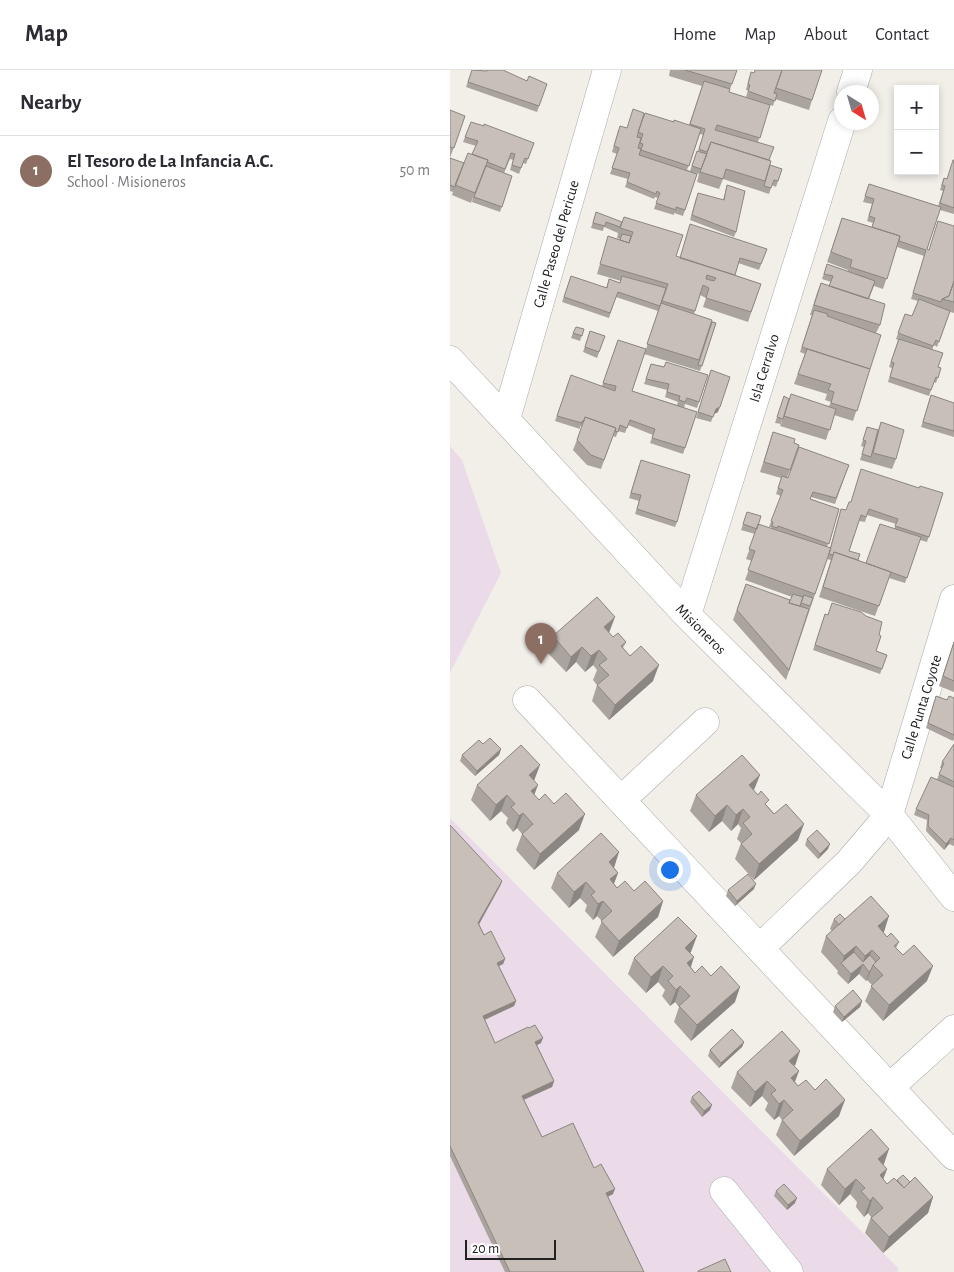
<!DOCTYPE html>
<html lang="en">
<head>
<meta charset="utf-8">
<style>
	:root { --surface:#fff; --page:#f7f7f7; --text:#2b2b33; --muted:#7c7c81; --line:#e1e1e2; --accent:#d40000 }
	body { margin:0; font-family:"Alegreya Sans",sans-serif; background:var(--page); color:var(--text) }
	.controls { position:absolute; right:15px; top:15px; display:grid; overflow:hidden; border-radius:0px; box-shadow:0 2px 8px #0003 }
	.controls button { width:45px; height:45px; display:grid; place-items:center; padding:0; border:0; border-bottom:1px solid var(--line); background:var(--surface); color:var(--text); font:25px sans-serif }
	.compass { position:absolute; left:384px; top:15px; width:45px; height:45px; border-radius:50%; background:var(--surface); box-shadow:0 2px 8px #0003; rotate:143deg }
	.scale { position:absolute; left:15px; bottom:12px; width:91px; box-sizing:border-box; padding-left:5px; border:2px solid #222; border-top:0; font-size:14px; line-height:18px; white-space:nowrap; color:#222; -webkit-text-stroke:4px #fff; paint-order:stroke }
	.you { position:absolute; left:219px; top:799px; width:18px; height:18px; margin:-12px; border:4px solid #fff; border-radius:50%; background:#1a73e8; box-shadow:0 0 0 8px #1a73e833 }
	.badge { display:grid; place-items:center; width:32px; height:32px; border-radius:50%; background:var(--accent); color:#fff; font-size:16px; font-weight:700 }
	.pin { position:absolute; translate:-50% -41px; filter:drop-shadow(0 1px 2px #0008) }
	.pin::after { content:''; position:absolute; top:26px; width:18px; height:15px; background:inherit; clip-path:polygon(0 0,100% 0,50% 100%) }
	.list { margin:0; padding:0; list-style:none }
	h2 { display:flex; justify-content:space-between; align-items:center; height:65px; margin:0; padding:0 20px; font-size:21px }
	h2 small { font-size:16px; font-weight:400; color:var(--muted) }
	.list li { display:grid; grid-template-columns:32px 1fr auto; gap:15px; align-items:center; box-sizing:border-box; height:70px; padding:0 20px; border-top:1px solid var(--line) }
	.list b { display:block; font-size:19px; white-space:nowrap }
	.list p { margin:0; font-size:16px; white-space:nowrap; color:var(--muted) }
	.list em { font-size:16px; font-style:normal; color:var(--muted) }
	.map { position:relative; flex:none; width:504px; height:1202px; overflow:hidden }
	header { display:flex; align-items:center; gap:30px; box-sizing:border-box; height:70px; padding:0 25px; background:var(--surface); border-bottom:1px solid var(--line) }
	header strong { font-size:24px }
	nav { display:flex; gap:28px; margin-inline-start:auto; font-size:18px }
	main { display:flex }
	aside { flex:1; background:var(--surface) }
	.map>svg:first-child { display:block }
	.industrial { fill:#ebdbe8 }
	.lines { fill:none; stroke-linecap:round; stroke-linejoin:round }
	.minor-casing { stroke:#a9a9a9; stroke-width:29 }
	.minor { stroke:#fff; stroke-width:28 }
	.wall { fill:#aba49e; fill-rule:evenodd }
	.shaded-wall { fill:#8b8681 }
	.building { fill:#c7bfb8; stroke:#8b8681; fill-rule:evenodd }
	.labels { text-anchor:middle; stroke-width:5; stroke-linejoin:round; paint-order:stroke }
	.street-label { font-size:15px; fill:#222; stroke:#fff }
</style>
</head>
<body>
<header>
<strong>Map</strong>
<nav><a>Home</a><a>Map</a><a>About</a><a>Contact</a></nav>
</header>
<main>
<aside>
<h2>Nearby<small></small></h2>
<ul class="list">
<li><span class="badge" style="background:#8d6e63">1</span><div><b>El Tesoro de La Infancia A.C.</b><p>School · Misioneros</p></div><em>50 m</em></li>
</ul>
</aside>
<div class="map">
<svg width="504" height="1202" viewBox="0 0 504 1202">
	<rect width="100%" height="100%" fill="#f2efe9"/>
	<path class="industrial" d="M0,376L12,390L51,503L0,603Z
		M0,748L448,1198V1202H0Z"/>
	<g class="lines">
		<g class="minor-casing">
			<path id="minor" d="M401,22L408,0
				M0,290L237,545L439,745L504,827
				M56,349L157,0
				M237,545L392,51
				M77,630L504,1086
				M171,730L255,652
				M310,878L399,792L439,745L504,529
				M440,1017L504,959
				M274,1121L339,1202"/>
		</g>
		<use href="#minor" class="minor"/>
	</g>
	<path class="wall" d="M22,0L97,14L87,42L16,17Z
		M220,0H287L279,22L318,34L296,27L298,20H296L299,8L362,30L359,40L325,29L323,36L320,35L308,72L319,90L320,95L332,99L326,117L322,115L319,124L273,109L269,119L247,112L249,104L242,102L247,104L233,146L224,143V145L204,139L208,128L205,127L204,129L175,117L178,109L160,104L167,84L162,82L168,61L177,58L224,52L239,55L252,16L219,6ZM250,64L253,65L248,81L245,86L240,101L237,100Z
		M0,40L15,46L0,88L14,93L22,84L26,76L13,72L21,52L84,73L76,94L73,93L69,104L60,100L63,90L60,89L54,103L62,106L50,142L22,132L23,127L21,133L2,125L3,122L0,121Z
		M504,90V144L490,140L477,179L479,180L504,156V243L500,242L487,277L484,275L482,280L488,297L491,298L486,313L484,312L479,326L438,312L442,298L439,297L448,270L446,269L455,244L462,246L468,231L461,229L474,186L447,177L433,219L424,216L419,229L430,255L426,263L420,299L403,351L384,345L376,370L330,356L334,344L331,354L325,353L334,326L339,329L379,336L381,332L375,330L377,324L344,314L355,284L350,282L362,245H360L367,223L371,213L379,216L381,212L372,209L377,194L398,201V200L377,192L392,148L422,157L423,153L417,151L422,134L413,132L419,114L488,136L493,121L490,120L492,113L494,108L497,109Z
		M277,115L286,162L284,167L240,150L246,128L273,130Z
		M146,142L226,186L230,188L317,179L309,200L288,193L285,205L311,214L298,252L253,237L256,228L250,225L244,244L266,253L250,301L194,284L182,321L227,335L228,332L215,327L217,320L194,314L201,294L258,305L247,338L235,334L234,338L247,342L233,384L200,373L203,365L178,355L175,363L168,361L166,367L163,366L151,399L137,395L123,380L132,357L130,356V359L105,351L119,310L152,316L168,270L196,279L208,241L166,227L159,248L112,232L121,206L156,218L159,209L170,213L171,211L147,204L158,166L170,170V169L167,168L168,163L154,157L153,161L141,158Z
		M134,259L130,271L121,268L123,263Z
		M140,261L155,266L147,288L133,282Z
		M261,300L268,342L264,344L261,352L246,348Z
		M481,325L504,333V367L471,357Z
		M431,352L446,389L442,399L410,390L414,377L411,376L417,357L428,360Z
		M323,362L349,375L337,408L399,395L385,434L361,427V429L389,439L377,477L380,478L391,439L396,440L400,432L469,418L493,423L477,472L470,470L455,513L439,508L425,546L369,527L381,490L377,489L336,610L283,550L296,514L339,533L342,527L295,510L302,491L296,489L305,464L291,460L297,442L309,454L321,459V457H319L331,426L326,424L331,408L310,402ZM417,445L446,454L444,459L416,493L408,490L399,481L409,451L415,452Z
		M189,395L227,452L225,457L185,444L189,431L179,428Z
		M375,544L429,565L426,581L437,585L430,604L363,580Z
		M159,563L163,567L176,572L173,578L203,611L159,650L142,631L147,615L143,610L147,600L143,595L135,602L126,592L116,602L97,582L103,566Z
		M504,571V622L489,616Z
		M486,626L497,630L504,628V669L503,671L476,658Z
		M33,674L51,679L49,685L25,706L10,691L12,685Z
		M504,674V776L499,774L494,780L476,761L477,750L464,745L466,739L487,709L492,698H490L492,692Z
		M84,711V725L89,730L129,760L84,800L66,780L72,764L67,758L63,762L56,753L58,748L51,741L40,751L21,730L27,715Z
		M304,720V721L348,770L304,810L285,789L291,773L287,769L291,758L288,754L281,761L272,751L259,762L240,741L246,725Z
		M0,755L52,811L50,816L29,854L34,865L55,889L53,894L49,896L66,931L64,936L35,950L45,973H91L87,975L104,1011L102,1017L74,1030L92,1067L144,1098L163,1124L158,1127L194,1202H55L0,1086Z
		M357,769L378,779L368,789L355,775Z
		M164,798L168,803L164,814L167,818L184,821L213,831L208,847L163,887L145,867L152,851L147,846L143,850L135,841L137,835L130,828L119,838L101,818L107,803Z
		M304,819L285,836L276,826L278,820Z
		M384,849H395L433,862L437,867L449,872L446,878L477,911L433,951L415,931L422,915L417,910L416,911L409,904L398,914L387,903L388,901L371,882L376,866L382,861L380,859Z
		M241,882L240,883L241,897L245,903L285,932L241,971L224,952L229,937L225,932L220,936L212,926L215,920L208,912L196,923L178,904L184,888Z
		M412,931L410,937L392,952L383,942L385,936Z
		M294,972L292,977L269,998L258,986L260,980Z
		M345,997V1012L348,1016L365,1020L389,1046L344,1086L326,1065L332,1050L329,1046L324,1050L315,1040L318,1033L312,1026L300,1037L281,1018L287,1002Z
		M242,1027L260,1040L252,1047L240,1032Z
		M434,1094L433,1095L437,1099L433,1109L437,1114L447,1110L460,1112L483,1127L478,1143L433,1183L415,1163L421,1147L418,1143L414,1147L406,1137L407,1132L400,1124L389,1135L371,1115L377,1099Z
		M326,1121L345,1133L337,1140L324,1126Z"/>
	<path class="shaded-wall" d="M270,337L268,342L264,344L261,352L266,339Z
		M165,547L159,563L154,557Z
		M132,577L126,592L116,602L121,587Z
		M149,580L143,595L135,602L141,586Z
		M209,595L203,611L159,650L165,635Z
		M51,679L49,685L25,706L27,701Z
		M90,695L84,711L79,705Z
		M310,705L304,720L293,731L299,715Z
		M88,715L82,731L81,721Z
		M57,725L51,741L40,751L46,735Z
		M277,735L272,751L259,762L265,746Z
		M293,739L288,754L281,761L286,745Z
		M73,743L67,758L63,762L69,746Z
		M135,744L129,760L84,800L90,784Z
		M354,754L348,770L304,810L309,794Z
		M501,768L499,774L494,780L496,774Z
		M380,774L378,779L368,789L370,784Z
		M169,782L164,798L159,792Z
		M168,803L162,818L160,809Z
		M52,811L50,816L27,858L28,853Z
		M136,812L130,828L119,838L124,822Z
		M306,814L304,819L285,836L287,831Z
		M153,831L147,846L143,850L148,834Z
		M213,831L208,847L163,887L169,871Z
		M439,846L434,862L422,872L428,856Z
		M247,866L241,882L229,893L235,878Z
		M406,876L401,892L392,894L394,886Z
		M422,880L416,895L413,894L409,904L398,914L401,904L412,895L415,886Z
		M244,887L239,903L237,893Z
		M55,889L53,894L45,898L47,893Z
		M213,896L208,912L196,923L201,907Z
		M483,896L477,911L433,951L439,935Z
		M421,900L417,910L416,911L419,902Z
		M230,916L225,932L220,936L226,920Z
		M290,917L285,932L241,971L247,955Z
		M66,931L64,936L31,951L33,946Z
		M412,931L410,937L392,952L394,947Z
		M93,968L91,973L83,977L85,972Z
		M294,972L292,977L269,998L271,993Z
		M350,981L345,996L339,991Z
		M349,1001L343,1017L341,1008Z
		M104,1011L102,1017L70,1031L72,1026Z
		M317,1011L312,1026L300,1037L305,1022Z
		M334,1030L329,1046L324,1050L329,1034Z
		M395,1030L389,1046L344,1086L350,1071Z
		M262,1035L260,1040L252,1047L254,1041Z
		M439,1079L434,1094L422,1105L428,1089Z
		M437,1099L431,1115L430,1105Z
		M406,1109L400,1124L389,1135L395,1119Z
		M165,1119L163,1124L154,1128L156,1123Z
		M423,1127L418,1143L414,1147L420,1131Z
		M483,1127L478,1143L433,1183L439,1167Z
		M347,1128L345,1133L337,1140L338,1135Z"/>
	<path class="building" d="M22,0L37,1V0H53L77,11L79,6L97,14L89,36L18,12Z
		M235,0H287L282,14Z
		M305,0H332L324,23L327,24L325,31L298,21L300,15L298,14L301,2L304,3Z
		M332,0H372L362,30L326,18Z
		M254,11L280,19L279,22L320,35L310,68L267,55L265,60L324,77L319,90L261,72L257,82L249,79L255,59L240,54Z
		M183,39L194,43L187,67L191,68L188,78L191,79L189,85L247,104L235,140L226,137V140L206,133L210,123L207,121L206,124L177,112L180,103L162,98L169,78L164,76L170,56L177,58Z
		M0,40L15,46L4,78L0,77Z
		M195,43L224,52V50L251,59L239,96L191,80L193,74L190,73L193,64L188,62Z
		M21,52L34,56V54L84,73L78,89L75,88L71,98L62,95L65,84L61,83L55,99L37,92L38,90L22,84L28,71L15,67Z
		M261,72L321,91L315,111L276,99L273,109L250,102Z
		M247,81L257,84L251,99L242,96Z
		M18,83L38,90L25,123L5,115Z
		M0,88L14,93L5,117L0,115Z
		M503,90H504V138L490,133L495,116L492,115L494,108L497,109Z
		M320,95L332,99L328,111L324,110L321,118L314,116Z
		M36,96L62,106L52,137L24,127Z
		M419,114L491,137L477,179L479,180L488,151L504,156V211L499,226L492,229L491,232L463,223L476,180L449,171L450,166L422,157L425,148L419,146L424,129L415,126Z
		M277,115L295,121L286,162L242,145L248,123L274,130Z
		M146,142L172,152L170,157L156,152L155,156L143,153Z
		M174,147L233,165L226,186L311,214L301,242L256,228L259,218L253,215L245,241L212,231L218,214L150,194L158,166L179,173L183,162L170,158ZM257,205L266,208L264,211L256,209Z
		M392,148L450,166L437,209L400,197L402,190L381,182Z
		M240,154L317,179L311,194L290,188L285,205L230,188Z
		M172,164L181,166L179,173L170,170Z
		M377,194L425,211L418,229L379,216L383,206L374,204Z
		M121,206L157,218L159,209L170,213L172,206L216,218L210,236L168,222L160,243L114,227Z
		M504,211V232L492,229L499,226Z
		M371,213L435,234L430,255L364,235Z
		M469,229L500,241L489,272L486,270L483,276L448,263L455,244L462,246Z
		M211,233L262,250L249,290L197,274Z
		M364,240L378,244L377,246L431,265L420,299L352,277Z
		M262,252L266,253L252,296L248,295Z
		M126,257L134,259L132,266L123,263Z
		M140,261L155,266L149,282L135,277Z
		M449,269L493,283L488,297L491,298L488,308L486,307L481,320L440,307L444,293L441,292Z
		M168,270L196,279L182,321L247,342L235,378L202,368L205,359L180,350L177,358L170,355L168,362L165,361L166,358L135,347L134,351H132V353L107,346L121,305L165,321L166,316L153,313Z
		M357,279L420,299L407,341L381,333L384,322L378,320L381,314L348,304Z
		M216,292L258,305L249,332L237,328L235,332L229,330L230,326L217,322L219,314L196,309L201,294L214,297Z
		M261,300L280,307L270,337L266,339L263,347L248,342Z
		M341,324L386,339L380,360L334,346Z
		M481,325L504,333V361L473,352Z
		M334,326L339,329L333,349L327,347Z
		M135,347L166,358L154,390L141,385L127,370Z
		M431,352L454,360L446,389L423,383Z
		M417,357L428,360L421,387L412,384L416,371L413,370Z
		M323,362L345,369L344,373L349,375L340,400L314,392Z
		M349,377L399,395L386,428L363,422L360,429L389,439L379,474L328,456L327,458L322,456L323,452L321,451L333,420L328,418L332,406L338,408Z
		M191,390L240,405L227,452L187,439L191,425L181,423Z
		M411,399L469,418L470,416L493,423L479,467L445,456L448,449L419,439L416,447L411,445L399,481L410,484L408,490L384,482L383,485L379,484L391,439L396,440L399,432H401Z
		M297,442L311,446L307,459L293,454Z
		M308,454L381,478L365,524L298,500L305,481L299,479Z
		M430,454L471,467L457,508L416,493Z
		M384,482L441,502L429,536L373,517Z
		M296,514L340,530L339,533L359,539L339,600L287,540Z
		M343,524L353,527L350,536L339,533Z
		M354,525L363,528L360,536L351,533Z
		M147,527L165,547L154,557L163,567L168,563L176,572L171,576L180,586L191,576L209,595L165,635L147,615L159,605L149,595L157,589L149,580L141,586L132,577L121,587L103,566Z
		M382,533L411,542L416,546L432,552L429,565L431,566L426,581L437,585L432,599L365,575L375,544L378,545Z
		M504,572V611L493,606Z
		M486,626L497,630L499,626L504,628V665L478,653Z
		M40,668L51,679L27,701L12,685L29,670L33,674Z
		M504,674V712L489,704L494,693L492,692Z
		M71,675L90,695L79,705L88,715L81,721L89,730L95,724L104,734L116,723L135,744L90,784L72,764L83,754L73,743L69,746L61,737L65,734L57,725L46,735L27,715Z
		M292,685L310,705L299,715L308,725L311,721L319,730L315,734L324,744L336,734L354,754L309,794L291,774L302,764L293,753L300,747L293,739L286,745L277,735L265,746L246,725Z
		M481,707L504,717V770L501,768L496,774L478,756L479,745L466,739Z
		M0,755L52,811L28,853L34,865L41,861L55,889L47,893L66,931L33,946L45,973L78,957L79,958L85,955L93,968L85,972L104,1011L72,1026L92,1067L123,1053L144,1098L151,1094L165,1119L156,1123L194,1202H60L0,1076Z
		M367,760L380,774L370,784L357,769Z
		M151,763L169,782L159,792L168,803L160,809L167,818L175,811L184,821L195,811L213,831L169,871L151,851L162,841L153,831L148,834L141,825L145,822L136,812L124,822L107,803Z
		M298,804L306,814L287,831L278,820Z
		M421,826L439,846L428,856L437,867L441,863L449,872L444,876L453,885L464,875L483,896L439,935L421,916L433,905L423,895L430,888L422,880L415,886L406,876L394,886L376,866Z
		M390,844L395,849L389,855L384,849Z
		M228,847L247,866L235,878L244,887L237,893L245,903L252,896L261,906L271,896L290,917L247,955L229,936L240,926L230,916L226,920L218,911L223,906L213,896L201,907L184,888Z
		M404,882L413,892L420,885L426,892L423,895L421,900L419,902L413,894L401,904L391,893Z
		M403,920L412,931L394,947L385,936Z
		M282,959L294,972L271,993L260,980Z
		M332,961L350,981L339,991L349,1001L341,1008L348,1016L356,1010L365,1020L376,1009L395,1030L350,1071L332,1050L343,1040L334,1030L329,1034L321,1024L326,1020L317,1011L305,1022L287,1002Z
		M249,1021L262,1035L254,1041L242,1027Z
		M421,1059L439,1079L428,1089L437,1099L430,1105L437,1114L444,1108L454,1118L465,1107L483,1127L439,1167L421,1148L433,1138L423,1127L420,1131L411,1121L415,1118L406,1109L395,1119L377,1099Z
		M453,1105L460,1112L454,1118L447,1110Z
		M334,1114L347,1128L338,1135L326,1121Z
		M275,1189L281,1202H248V1201Z"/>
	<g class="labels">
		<g class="street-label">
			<text transform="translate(106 174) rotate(-74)" y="5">Calle Paseo del Pericue</text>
			<text transform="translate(314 298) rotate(-73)" y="5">Isla Cerralvo</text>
			<text transform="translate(251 559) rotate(45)" y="5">Misioneros</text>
			<text transform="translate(471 637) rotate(-73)" y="5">Calle Punta Coyote</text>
		</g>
	</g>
</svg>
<div class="controls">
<button>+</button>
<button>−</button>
</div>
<svg class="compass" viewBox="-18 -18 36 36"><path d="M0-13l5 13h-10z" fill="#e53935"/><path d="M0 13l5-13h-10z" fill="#7c7c81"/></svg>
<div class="scale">20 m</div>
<div class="you"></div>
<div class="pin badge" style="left:91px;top:594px;background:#8d6e63">1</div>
</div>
</main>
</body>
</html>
